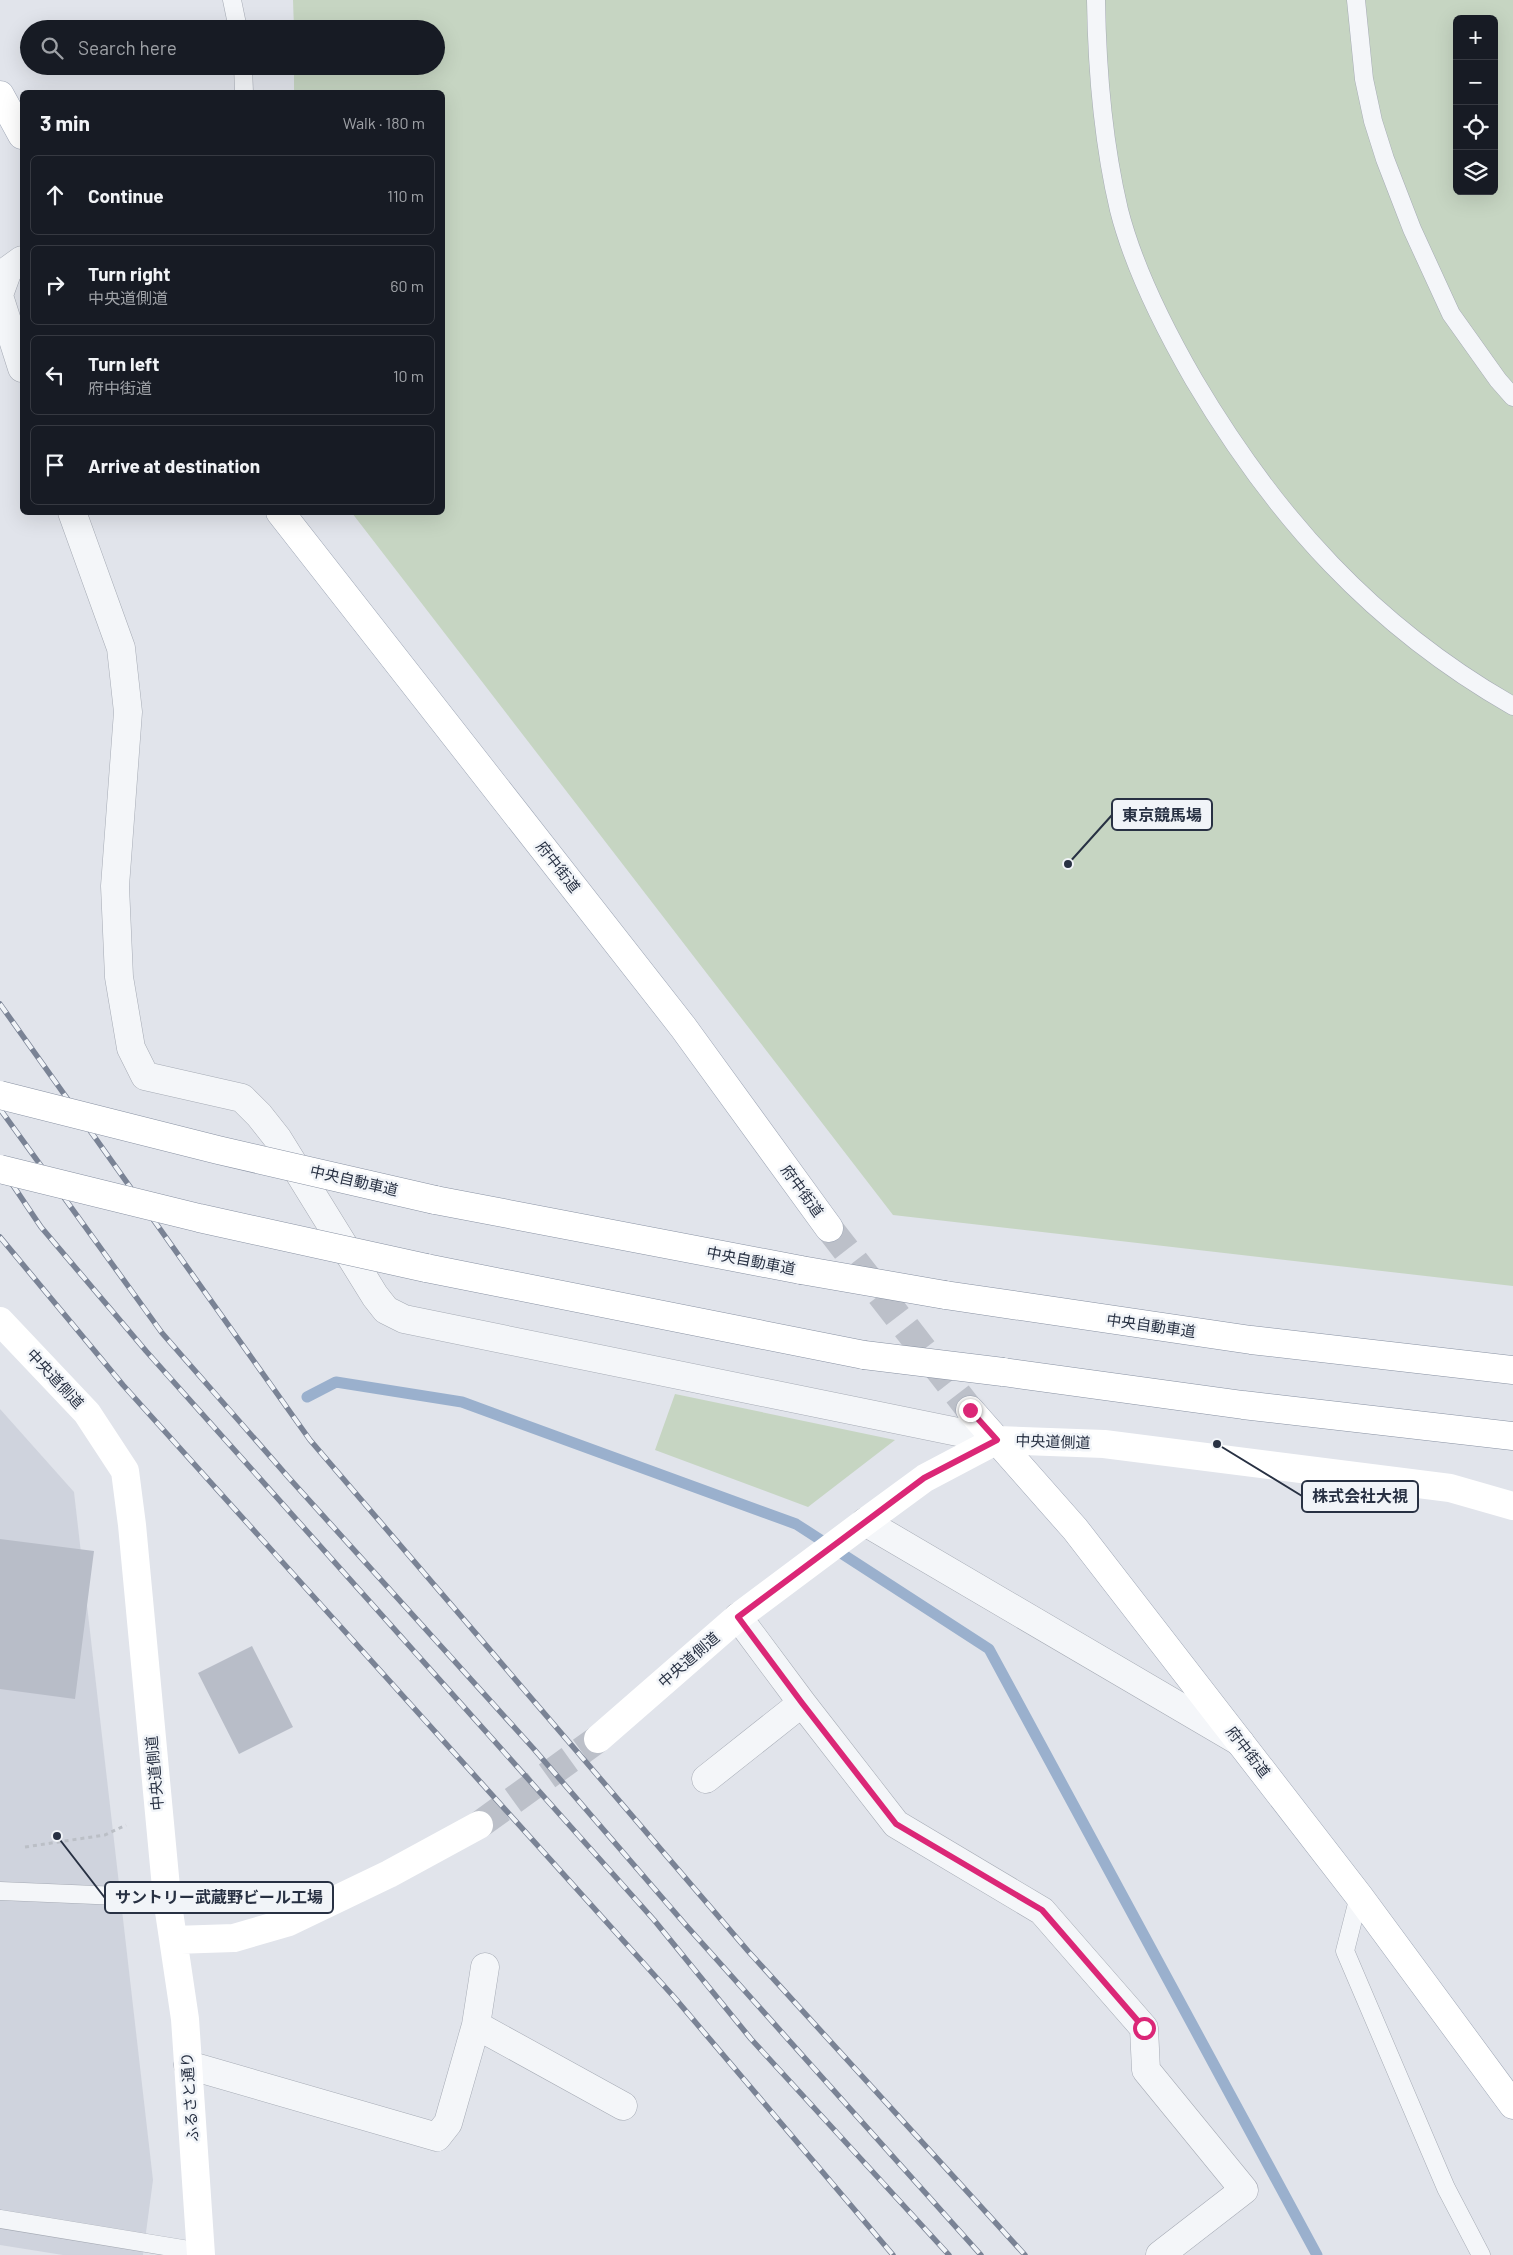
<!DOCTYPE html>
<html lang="en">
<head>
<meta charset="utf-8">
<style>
	:root { --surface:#171b24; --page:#242831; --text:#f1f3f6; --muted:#9ea1a6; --line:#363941 }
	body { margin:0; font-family:Barlow,"Noto Sans JP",sans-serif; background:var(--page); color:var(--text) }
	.controls { position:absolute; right:15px; top:15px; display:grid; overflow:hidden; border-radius:8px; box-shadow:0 5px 20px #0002 }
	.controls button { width:45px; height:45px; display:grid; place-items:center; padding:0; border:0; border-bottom:1px solid var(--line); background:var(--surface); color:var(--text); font:25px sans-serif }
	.stop { position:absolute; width:15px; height:15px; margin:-11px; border:4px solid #db2777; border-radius:50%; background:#fff }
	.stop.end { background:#db2777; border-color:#fff; box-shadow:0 1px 5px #0008 }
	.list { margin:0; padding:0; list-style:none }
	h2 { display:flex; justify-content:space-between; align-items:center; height:65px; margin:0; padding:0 20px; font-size:21px }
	h2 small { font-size:16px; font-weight:400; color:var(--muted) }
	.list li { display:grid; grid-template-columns:32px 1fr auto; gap:15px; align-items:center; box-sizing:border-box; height:80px; margin:0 10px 10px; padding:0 10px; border:1px solid var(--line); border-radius:8px }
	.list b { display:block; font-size:19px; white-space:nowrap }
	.list p { margin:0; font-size:16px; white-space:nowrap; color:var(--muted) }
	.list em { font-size:16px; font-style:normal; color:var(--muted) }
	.icon { flex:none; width:28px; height:28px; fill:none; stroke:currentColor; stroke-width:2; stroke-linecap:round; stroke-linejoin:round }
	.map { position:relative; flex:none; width:1513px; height:2255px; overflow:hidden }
	.search { position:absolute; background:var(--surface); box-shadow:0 5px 20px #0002; left:20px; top:20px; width:425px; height:55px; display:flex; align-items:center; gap:12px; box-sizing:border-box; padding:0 18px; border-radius:28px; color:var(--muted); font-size:19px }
	.panel { position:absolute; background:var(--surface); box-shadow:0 5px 20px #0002; left:20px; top:90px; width:425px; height:425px; border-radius:8px }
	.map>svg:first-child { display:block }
	.built { fill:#cfd3dd }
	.green { fill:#c6d5c2; fill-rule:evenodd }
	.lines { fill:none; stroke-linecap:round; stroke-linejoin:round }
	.stream { stroke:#9ab0cd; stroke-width:11 }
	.building { fill:#b8bdc8 }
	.secondary-tunnel { stroke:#bcc0c9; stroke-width:28; stroke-dasharray:28 14; stroke-linecap:butt }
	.primary-tunnel { stroke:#bcc0c9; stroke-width:28; stroke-dasharray:28 14; stroke-linecap:butt }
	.lane-casing { stroke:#a6abb5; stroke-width:19 }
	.street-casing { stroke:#a6abb5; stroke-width:29 }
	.primary-casing { stroke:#a0a8b7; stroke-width:29 }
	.highway-casing { stroke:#8891a2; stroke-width:29 }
	.path { stroke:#bbbfc6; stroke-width:3; stroke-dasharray:4 4; stroke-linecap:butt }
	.lane { stroke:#f4f6f9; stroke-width:18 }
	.street { stroke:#f4f6f9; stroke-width:28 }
	.secondary { stroke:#fff; stroke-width:28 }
	.primary { stroke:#fff; stroke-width:28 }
	.highway { stroke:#fff; stroke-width:28 }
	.rail-casing { stroke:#7a8395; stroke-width:5.5 }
	.rail { stroke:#f1f4f8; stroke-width:4; stroke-dasharray:11; stroke-linecap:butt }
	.highway-bridge-casing { stroke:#8891a2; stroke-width:29; stroke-linecap:butt }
	.highway-bridge { stroke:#fff; stroke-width:28 }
	.route { stroke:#db2777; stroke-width:6 }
	.labels { text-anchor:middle; stroke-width:5; stroke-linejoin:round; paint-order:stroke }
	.street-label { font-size:15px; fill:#283143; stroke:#f1f4f8 }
	.leader { fill:none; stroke:#283143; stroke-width:2 }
	.callout-dot { fill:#283143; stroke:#f1f4f8; stroke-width:2 }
	.callout { fill:#f1f4f8; stroke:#283143; stroke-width:2 }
	.callout-label { font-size:16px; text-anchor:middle; font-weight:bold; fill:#283143 }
</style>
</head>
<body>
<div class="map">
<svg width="1513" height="2255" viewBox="0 0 1513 2255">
	<rect width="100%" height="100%" fill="#e1e4eb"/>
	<path class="built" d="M0,1409L74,1492L153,2180L143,2255H63L0,2245Z"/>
	<path class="green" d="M293,0H1513V1286L893,1215L352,513L442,512V92H294V66H436V29H294ZM1457,19H1494V191H1457Z
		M675,1394L895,1440L808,1507L655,1450Z"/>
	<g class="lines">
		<path class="stream" d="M307,1397L336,1382L462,1402L796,1524L989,1649L1317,2255"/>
	</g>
	<path class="building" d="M0,1539L94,1551L75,1699L0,1689Z
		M252,1646L293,1727L239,1754L198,1673Z"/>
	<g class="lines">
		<path class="secondary-tunnel" d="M479,1825L598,1739"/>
		<path class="primary-tunnel" d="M829,1228L970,1410"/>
		<g class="lane-casing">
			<path id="lane" d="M232,0L238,29
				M1096,0C1097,70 1103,142 1119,210C1134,269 1164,328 1194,380C1275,517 1373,626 1513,706
				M1356,0L1364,79L1373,121L1385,159L1412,229L1451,314L1498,380L1513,397
				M243,66L244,92
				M0,1891L167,1898
				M1359,1896L1345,1951L1446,2188L1481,2255
				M0,2219L201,2252"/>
		</g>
		<g class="street-casing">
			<path id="street" d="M0,292L8,270L22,260
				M0,299L22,368
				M72,512L121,648L128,712L115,886L119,977L131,1048L145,1076L242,1098L259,1115L278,1139L375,1296L386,1310L404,1319L997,1440
				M865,1522L1240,1742
				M738,1617L802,1703L896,1824L1042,1911L1144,2028L1146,2070L1244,2190L1160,2255
				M706,1779L802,1703
				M476,2025L623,2106
				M188,2065L437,2137L448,2123L476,2025L485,1967"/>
		</g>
		<g class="primary-casing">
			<path id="primary" d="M0,95L22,135
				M280,512L683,1027L829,1228
				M970,1410L1075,1529L1359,1896L1513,2105"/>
		</g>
		<g class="highway-casing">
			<path id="highway" d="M435,1200L801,1270
				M426,1268L864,1355
				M945,1295L1251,1340L1513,1370
				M1003,1372L1243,1405L1513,1436"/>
		</g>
		<path class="path" d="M25,1847L105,1835L126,1825"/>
		<use href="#lane" class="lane"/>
		<use href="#street" class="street"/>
		<path class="secondary" d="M0,1321L87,1413L125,1471L132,1525L167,1898L185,2019L201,2255
			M598,1739L738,1617L865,1522L925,1478L997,1440L1104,1444L1450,1488L1513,1506
			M174,1940L234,1938L289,1922L389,1874L479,1825"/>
		<use href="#primary" class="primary"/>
		<use href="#highway" class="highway"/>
		<g class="rail-casing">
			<path id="rail" d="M0,1004L310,1440L748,1951L1025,2255
				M0,1109L162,1333L289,1478L533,1748L684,1923L981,2255
				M0,1166L41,1227L146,1351L654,1920L751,2039L949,2255
				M0,1237L123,1385L674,1997L893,2255"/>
		</g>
		<use href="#rail" class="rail"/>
		<g class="highway-bridge-casing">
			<path id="highway-bridge" d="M0,1095L218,1150L435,1200
				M0,1169L199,1218L426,1268
				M801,1270L945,1295
				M864,1355L1003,1372"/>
		</g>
		<use href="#highway-bridge" class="highway-bridge"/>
	</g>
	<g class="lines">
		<path class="route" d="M970,1410L997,1440L924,1478L738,1617L802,1703L896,1824L1042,1910L1144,2028"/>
	</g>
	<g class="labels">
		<g class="street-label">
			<text transform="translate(558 867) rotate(52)" y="5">府中街道</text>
			<text transform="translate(354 1181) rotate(13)" y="5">中央自動車道</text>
			<text transform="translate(802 1191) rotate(54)" y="5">府中街道</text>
			<text transform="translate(751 1261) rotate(11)" y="5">中央自動車道</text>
			<text transform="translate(1151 1326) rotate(8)" y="5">中央自動車道</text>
			<text transform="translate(55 1379) rotate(47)" y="5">中央道側道</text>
			<text transform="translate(1053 1442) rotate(2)" y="5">中央道側道</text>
			<text transform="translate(689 1660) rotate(-41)" y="5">中央道側道</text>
			<text transform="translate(1248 1752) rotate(52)" y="5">府中街道</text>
			<text transform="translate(155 1773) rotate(-95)" y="5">中央道側道</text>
			<text transform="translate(190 2097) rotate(-94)" y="5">ふるさと通り</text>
		</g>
	</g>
	<path class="leader" d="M1068 864L1112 815M1217 1444L1302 1496M57 1836L105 1898"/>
	<g class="callout-dot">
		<circle cx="1068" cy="864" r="5"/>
		<circle cx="1217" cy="1444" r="5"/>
		<circle cx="57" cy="1836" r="5"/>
	</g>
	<g class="callout">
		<rect x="1112" y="799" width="100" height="31" rx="5"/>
		<rect x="1302" y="1481" width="116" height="31" rx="5"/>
		<rect x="105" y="1882" width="228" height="31" rx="5"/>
	</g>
	<g class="callout-label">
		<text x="1162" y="821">東京競馬場</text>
		<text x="1360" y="1502">株式会社大視</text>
		<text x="219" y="1903">サントリー武蔵野ビール工場</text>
	</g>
</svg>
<div class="controls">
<button>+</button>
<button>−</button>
<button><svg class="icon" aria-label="locate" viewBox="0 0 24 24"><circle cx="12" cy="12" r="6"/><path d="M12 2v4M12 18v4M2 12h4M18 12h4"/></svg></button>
<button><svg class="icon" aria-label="layers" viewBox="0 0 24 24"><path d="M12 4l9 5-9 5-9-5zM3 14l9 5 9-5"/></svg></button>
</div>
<div class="stop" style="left:1144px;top:2028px"></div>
<div class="stop end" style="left:970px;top:1410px"></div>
<div class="search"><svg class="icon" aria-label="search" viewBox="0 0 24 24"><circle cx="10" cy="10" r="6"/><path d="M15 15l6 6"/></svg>Search here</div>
<section class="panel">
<h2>3 min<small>Walk · 180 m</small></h2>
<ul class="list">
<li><svg class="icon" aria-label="ahead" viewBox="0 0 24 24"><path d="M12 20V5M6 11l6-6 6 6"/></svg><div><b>Continue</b></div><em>110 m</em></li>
<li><svg class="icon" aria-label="right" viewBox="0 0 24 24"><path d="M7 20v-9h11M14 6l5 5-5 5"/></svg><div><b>Turn right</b><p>中央道側道</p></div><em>60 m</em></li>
<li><svg class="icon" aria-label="left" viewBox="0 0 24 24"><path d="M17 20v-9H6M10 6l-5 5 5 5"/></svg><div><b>Turn left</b><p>府中街道</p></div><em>10 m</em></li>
<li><svg class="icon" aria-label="arrive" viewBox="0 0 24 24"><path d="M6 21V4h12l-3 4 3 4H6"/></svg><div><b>Arrive at destination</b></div></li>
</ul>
</section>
</div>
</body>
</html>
